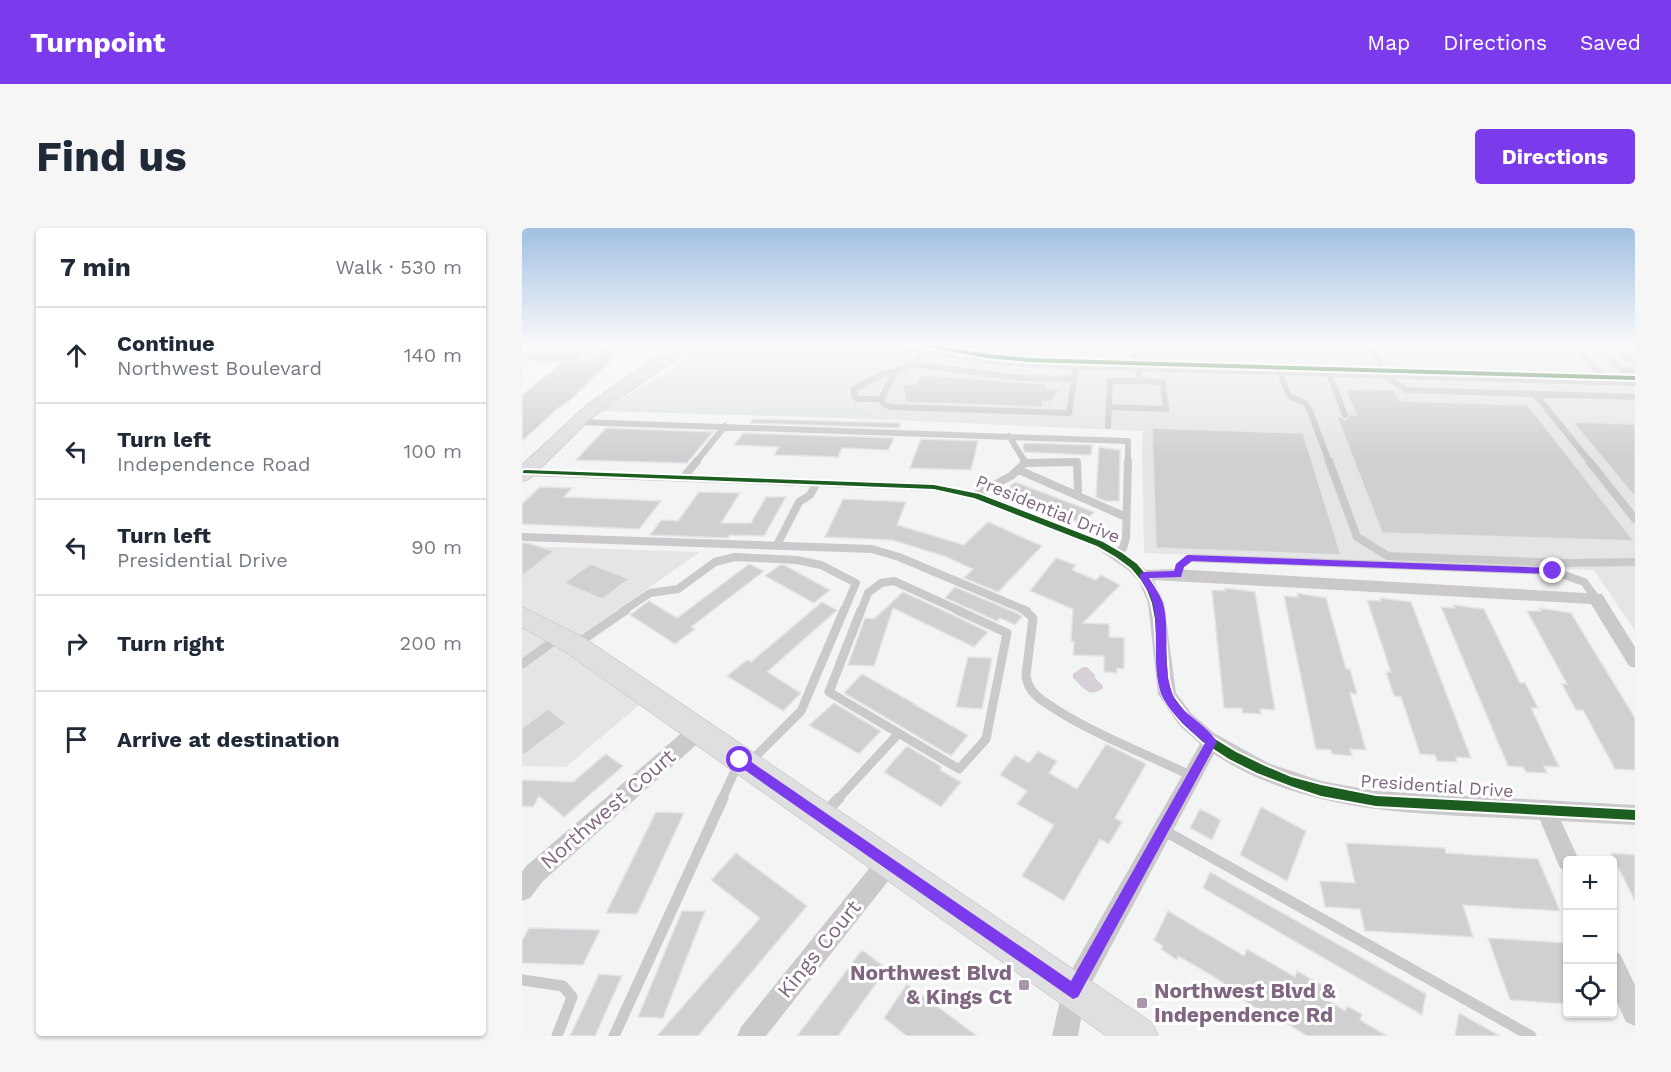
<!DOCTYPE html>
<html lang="en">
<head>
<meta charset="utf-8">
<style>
	:root { --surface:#fff; --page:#f6f6f7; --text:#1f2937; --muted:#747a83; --line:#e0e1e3; --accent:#7c3aed }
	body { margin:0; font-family:"Work Sans",sans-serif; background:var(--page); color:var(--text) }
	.controls { position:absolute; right:18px; bottom:18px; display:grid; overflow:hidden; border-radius:6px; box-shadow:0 2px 4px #0004 }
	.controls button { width:54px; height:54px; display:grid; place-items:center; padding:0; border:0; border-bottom:2px solid var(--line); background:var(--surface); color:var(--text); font:30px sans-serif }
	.stop { position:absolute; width:18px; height:18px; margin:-14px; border:4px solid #7c3aed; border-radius:50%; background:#fff }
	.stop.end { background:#7c3aed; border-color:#fff; box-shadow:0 2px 6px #0008 }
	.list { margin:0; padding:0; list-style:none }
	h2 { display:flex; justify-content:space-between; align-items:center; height:78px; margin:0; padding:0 24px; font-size:26px }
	h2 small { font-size:20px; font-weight:400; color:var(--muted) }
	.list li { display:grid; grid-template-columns:39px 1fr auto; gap:18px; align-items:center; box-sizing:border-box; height:96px; padding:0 24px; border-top:2px solid var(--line) }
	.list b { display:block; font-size:22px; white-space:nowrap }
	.list p { margin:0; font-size:20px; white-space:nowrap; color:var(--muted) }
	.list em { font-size:20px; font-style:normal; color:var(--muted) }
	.icon { flex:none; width:33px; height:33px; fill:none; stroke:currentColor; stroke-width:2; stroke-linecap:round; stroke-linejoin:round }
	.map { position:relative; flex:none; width:1113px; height:808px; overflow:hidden; border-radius:6px }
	header { display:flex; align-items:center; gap:36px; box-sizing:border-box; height:84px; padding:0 30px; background:var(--accent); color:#fff }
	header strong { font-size:28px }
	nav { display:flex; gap:33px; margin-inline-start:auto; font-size:21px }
	.intro { display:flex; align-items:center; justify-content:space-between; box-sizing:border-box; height:144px; padding:0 36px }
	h1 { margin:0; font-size:42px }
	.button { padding:15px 27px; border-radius:6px; background:var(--accent); color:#fff; font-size:21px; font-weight:700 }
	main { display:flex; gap:36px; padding:0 36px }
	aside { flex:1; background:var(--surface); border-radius:6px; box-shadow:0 2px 4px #0004 }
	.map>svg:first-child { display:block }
	.built { fill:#e5e4e7 }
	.green { fill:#e0e5e6 }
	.water { fill:#d7d0d9 }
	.building { fill:#d0cfd1; stroke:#e3e4e4; stroke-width:1.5 }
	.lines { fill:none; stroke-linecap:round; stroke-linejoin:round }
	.secondary-casing { stroke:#d2d1d2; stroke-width:2 }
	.lane-far3 { stroke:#cbc9cb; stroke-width:6 }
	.lane-far2 { stroke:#cbc9cb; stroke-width:8 }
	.lane-far1 { stroke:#cbc9cb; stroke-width:9 }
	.lane { stroke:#cbc9cb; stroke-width:11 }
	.street { fill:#cbc9cb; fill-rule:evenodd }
	.secondary { fill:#dfdee0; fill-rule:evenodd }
	.cycleway-casing { stroke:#fff; stroke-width:4 }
	.cycleway { fill:#1b5e20; fill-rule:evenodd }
	.route { fill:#7c3aed }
	.poi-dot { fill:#a898a9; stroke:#fff; stroke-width:2 }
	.labels { text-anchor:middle; stroke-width:6; stroke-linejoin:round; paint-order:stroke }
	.street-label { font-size:18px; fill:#806681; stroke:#fff }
	.near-street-label { font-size:21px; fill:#806681; stroke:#fff }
	.near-poi-label { font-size:21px; font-weight:bold; fill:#806681; stroke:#fff; text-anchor:end }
</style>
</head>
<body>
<header>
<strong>Turnpoint</strong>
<nav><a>Map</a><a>Directions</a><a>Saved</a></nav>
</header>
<div class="intro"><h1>Find us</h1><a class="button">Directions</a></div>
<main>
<aside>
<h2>7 min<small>Walk · 530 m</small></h2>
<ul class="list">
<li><svg class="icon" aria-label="ahead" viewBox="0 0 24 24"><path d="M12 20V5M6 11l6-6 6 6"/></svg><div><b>Continue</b><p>Northwest Boulevard</p></div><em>140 m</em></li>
<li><svg class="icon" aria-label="left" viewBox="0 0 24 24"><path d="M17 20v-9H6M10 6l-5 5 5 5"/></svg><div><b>Turn left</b><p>Independence Road</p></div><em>100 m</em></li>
<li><svg class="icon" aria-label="left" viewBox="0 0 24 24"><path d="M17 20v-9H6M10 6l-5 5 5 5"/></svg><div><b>Turn left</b><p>Presidential Drive</p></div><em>90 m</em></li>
<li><svg class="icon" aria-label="right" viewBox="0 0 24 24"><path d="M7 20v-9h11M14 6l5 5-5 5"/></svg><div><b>Turn right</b></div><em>200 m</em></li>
<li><svg class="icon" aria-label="arrive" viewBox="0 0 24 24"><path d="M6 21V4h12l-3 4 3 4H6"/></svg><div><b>Arrive at destination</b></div></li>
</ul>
</aside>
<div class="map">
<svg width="1113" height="808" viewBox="0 0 1113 808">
	<rect width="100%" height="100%" fill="#f3f4f4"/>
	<path class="built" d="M381,116H1113V403L1072,342L622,325L620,203L349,191L352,184L321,178L320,173L329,165L387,129L391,124L400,121Z
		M0,318L178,324L52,412L129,467L44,539L0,538Z"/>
	<path class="green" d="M184,116H349L391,124L375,140L320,173L321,178L353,184L349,191L80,183L150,141Z"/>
	<path class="water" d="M561,439H565L573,447V450L581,458V460C567,471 562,460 551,450V446Z"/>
	<path class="building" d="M62,116H70L58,125L59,131L63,132L81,120L83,116H107L46,174L35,181L0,213V167L41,134L0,133V120L54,122Z
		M1083,116H1113V137H1105Z
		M398,147L525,156L524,160L539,162L528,174L521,173L520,179L384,174L381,157L395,155Z
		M823,161L872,162L878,173L1006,177L1112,313L860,305L814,186L823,192L828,187H835Z
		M231,191L304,193L379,195L377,200L228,195Z
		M1051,194L1113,196V269Z
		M84,200L191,204L165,235L54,232Z
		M630,200L781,205L819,327L634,320Z
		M221,205L372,210L366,222L320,220L316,229L263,227H252L257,219L212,217Z
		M399,211L456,213L449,242L388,240Z
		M502,215L570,217L569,227L503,224L501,220Z
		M577,219L598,222L597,273H583L574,269Z
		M493,254L506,259L572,284L561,296L481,265Z
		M18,259L50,260L42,269L139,273L117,301L0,296V276Z
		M177,264L218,265L199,295H229L244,269H264L242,308L208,307L206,310L128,307L139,292L156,293Z
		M321,271L384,274L375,297L442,317L466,294L520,318L476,364L442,350L451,341L422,328L370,312L303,309Z
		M0,315H5L32,323L0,348Z
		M534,330L554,337L550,342L574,352L579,347L598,357L561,395L587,396V409L602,410V441L595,440V445L582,444V428L551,427L552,414L549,413L551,381L508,363Z
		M69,336L107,351L80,371L42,355Z
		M227,336L242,343L169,399L173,401L153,416L108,387L127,373L155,390Z
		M258,337H262L308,362L292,375L243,348Z
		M433,359L497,386L500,389L493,397L478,390L475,393L423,370Z
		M703,360L733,364L753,482L738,481L739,486L720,485V480H702L690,362L703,363Z
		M381,364L429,386L466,404L452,419L371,380L352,438L326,437L343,390L352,391Z
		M775,365L804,370L824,441H828L835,466L828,465L844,522L828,521L830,528L810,526L809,522L794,521L762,368L776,369Z
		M858,370L889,374L949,530L934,529L935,534L915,533L913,527L898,526L879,469L872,468L864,444H869L845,372L859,373Z
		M300,374L315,382L314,383L245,444L279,465L261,483L205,448L225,432L229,434Z
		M931,377L962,381L998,455H1003L1016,480H1009L1037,539L1022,538L1025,545L1004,544L1001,539L986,538L919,379L933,380Z
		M1017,380L1049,385L1113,490V542L1093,541L1061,482H1054L1040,456H1045L1005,383H1019Z
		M446,429L470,430L460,481L434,479Z
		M340,446L395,477H393L446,507L429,528L322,465Z
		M312,475L359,503L337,526L287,497Z
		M26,481L44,495L0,528V500Z
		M584,516L624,536L593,590L600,594L587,616L578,611L542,673L500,648L532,597L495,576L505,563L478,547L493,527L507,535L516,523L535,533L527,545L555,561Z
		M385,518L420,539L418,542L439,554L419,579L362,544Z
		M84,526L101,538L42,589L17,568L11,579L0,578V552L51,554Z
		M739,579L784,603L765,653L718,627Z
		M678,581L699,592L690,612L668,600Z
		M134,584L162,585L115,686L84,685Z
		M824,615L923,620L924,625L1016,631L1038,683L941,677L951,709L843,703L838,681L803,679L798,653L833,655Z
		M214,625L285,678L176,808H135L238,690L189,652Z
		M1089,625L1113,627V673Z
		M688,644L904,766L900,787L681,660Z
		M160,683H183L141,790L116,789Z
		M646,683L722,728L725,721L773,749L775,743L802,758L799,768L823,783L825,778L840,786L838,792L865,808H785L748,785L747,788L708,764L709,760L689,747L656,728L655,732L639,721L641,718L632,712Z
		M7,700L78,702L61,737L0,735V713Z
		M966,710L1046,715V776L988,772Z
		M340,722L365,741L316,808H275Z
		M77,746L100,748L73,808H48Z
		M385,756L455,808H385L362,790Z
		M937,785L978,808H933Z"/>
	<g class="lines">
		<g class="secondary-casing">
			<path id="secondary" d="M155,116H171L147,136L68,191L7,251L0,253V237L66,176Z
				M0,379L62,410L630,795L636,808H585L44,424L0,399Z"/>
		</g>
		<path class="lane-far3" d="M603,116L612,121V141
			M846,116L864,148L884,162L1113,169
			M1050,116L1087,154
			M1071,116L1100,142H1113
			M401,121L390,136L373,144L359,171L361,176L369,179L547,185L554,139
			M63,127L78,116
			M390,136L498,150L550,151
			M758,145L767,168L783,175L788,183L807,234
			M807,146L823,187
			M1013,166L1068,234
			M359,171H335L332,168V161L361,146L373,144
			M587,179L644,181L641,154L617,153
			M56,194L606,213V234
			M586,198L588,153H617V141
			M487,208L503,234
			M174,234L203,198
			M535,234H555"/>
		<path class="lane-far2" d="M807,233L835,309L866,328L1041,335L1113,334
			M1067,233L1113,291
			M503,235L555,234L556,266
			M497,242L604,289
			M161,250L175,233
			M451,268L489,248L503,235L502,233
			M0,309L350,321L377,329L505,383
			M255,317L277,274L288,267L295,255
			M595,325L601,320L604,310L606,233
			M656,346L658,338L668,330L1031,343L1062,354L1074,370
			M101,383L128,365L156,361L193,334L213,329L275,332L299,337L334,355L322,383
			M339,383L346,365L359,355L372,353L438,383"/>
		<path class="lane-far1" d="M339,382L307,464L437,541L464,511L485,405L435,382
			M502,382L511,390L504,447C505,458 512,467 521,473C565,504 622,525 670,548
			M53,417L104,382
			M0,436L36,410
			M227,535L279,483L322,382
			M200,571L216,536
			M316,571L376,506"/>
		<path class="lane" d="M304,584L317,570
			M641,602L1009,808
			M0,752L41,758L50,769L35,808
			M92,808L201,570"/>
		<path class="street" d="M354,116H376L474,131L511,134L1113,152V158L511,140L474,137L359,119Z
			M0,241L412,255L459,265L583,313L602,324L624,342L651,341L1080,366L1113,419V440L1107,438L1069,376L632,352L642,375L654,465L670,486L692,505L746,535L799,553L854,563L1113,577V597L1039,593L1057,632H1046V643L1038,640L1018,592C907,585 789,590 692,526L563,767L556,808H530L542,755L678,516L657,497L636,466L626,375L617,353L606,342L573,319L450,271L412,263L3,248L0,247Z
			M176,495L183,497L185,503L183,509L20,654L8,670L0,673V644L4,638L169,497Z
			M366,624L374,627L377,635L374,643L244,808H215L219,799L358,627Z
			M1090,722L1098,726L1113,757V798L1104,794L1090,763Z"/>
		<use href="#secondary" class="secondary"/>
		<g class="cycleway-casing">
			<path id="cycleway" d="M396,116H405L465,126L507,130L1113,148V152L507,134L465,130L398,118Z
				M3,242L412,257L457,266L581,314L600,325L615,336L625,348L634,362L639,375L642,391L646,451L650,467L667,489L688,508L714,524L743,538L769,549L799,557L854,568L1113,582V592L854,578L799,568L769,558L735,545L707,531L681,514L660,495L644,473L639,461L637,451L633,391L630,375L625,362L619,352L609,340L594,329L575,318L452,270L412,261L1,245V243Z"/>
		</g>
		<use href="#cycleway" class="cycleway"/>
	</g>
	<linearGradient id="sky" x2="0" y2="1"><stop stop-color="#a1bfe2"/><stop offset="0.51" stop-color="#fafafa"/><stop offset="1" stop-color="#fafafa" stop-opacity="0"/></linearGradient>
	<rect width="1113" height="229" fill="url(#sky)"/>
	<path class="route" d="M665,327L1031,340L1035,343L1031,346L670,333L662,339L659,349L627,350C632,358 638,366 641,375C649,404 639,438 651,467C660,487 685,496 695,514L556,769L551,771L214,536L212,532L214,529H222L549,753L683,515C668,502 652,489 642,472C628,446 638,404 631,376C629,366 621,356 617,347L621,344L652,343L654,336Z"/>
	<g class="poi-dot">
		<rect x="496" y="751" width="12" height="12" rx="3"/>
		<rect x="614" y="769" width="12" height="12" rx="3"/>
	</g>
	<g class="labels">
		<g class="street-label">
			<text transform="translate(526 281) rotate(22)" y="6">Presidential Drive</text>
			<text transform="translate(915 558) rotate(4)" y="6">Presidential Drive</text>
		</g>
		<g class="near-street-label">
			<text transform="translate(86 581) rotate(-41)" y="7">Northwest Court</text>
			<text transform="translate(297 721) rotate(-51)" y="7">Kings Court</text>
		</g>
		<g class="near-poi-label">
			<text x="490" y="752">Northwest Blvd<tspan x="490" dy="24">&amp; Kings Ct</tspan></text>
			<text x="632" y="770" text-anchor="start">Northwest Blvd &amp;<tspan x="632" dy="24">Independence Rd</tspan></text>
		</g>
	</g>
</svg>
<div class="controls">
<button>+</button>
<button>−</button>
<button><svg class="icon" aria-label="locate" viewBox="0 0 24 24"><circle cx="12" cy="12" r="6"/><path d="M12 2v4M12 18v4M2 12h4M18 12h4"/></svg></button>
</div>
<div class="stop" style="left:218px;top:532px"></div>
<div class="stop end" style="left:1031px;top:343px"></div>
</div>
</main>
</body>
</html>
